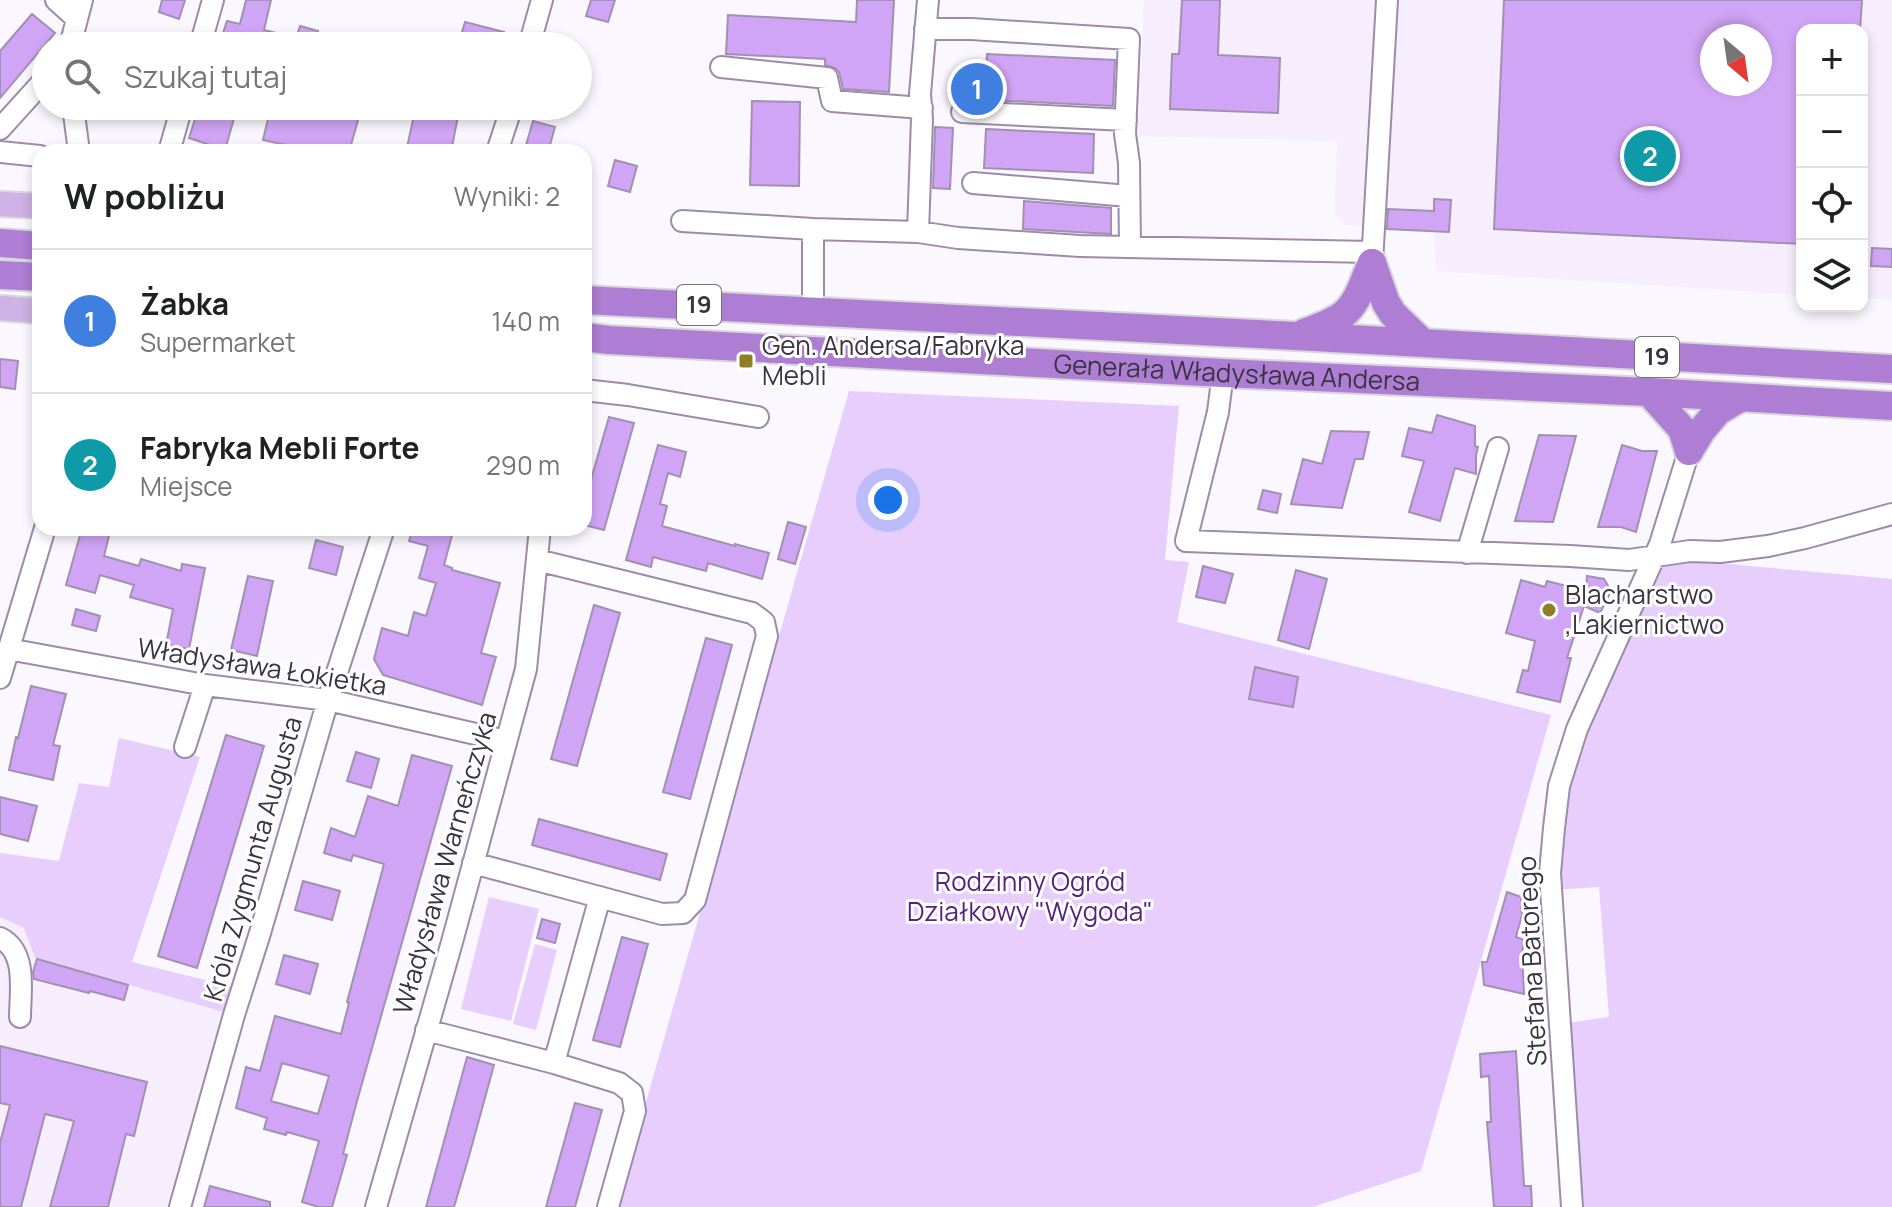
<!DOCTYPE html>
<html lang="pl">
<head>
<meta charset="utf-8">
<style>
	:root { --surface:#fff; --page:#f6f6f6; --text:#202124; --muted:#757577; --line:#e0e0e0; --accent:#db2777 }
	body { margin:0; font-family:Manrope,sans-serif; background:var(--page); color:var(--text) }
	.controls { position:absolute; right:24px; top:24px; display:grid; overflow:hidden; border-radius:16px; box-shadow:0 4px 12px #0003 }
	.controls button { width:72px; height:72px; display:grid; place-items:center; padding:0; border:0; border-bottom:2px solid var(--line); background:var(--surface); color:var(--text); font:40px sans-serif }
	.compass { position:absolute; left:1700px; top:24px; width:72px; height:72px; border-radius:50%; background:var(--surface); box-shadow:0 4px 12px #0003; rotate:151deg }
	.you { position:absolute; left:888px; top:500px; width:28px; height:28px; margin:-20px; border:6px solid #fff; border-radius:50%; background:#1a73e8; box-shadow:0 0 0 12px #1a73e833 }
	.badge { display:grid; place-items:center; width:52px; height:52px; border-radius:50%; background:var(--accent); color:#fff; font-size:26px; font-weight:700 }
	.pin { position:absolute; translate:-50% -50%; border:4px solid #fff; box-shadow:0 2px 8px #0006 }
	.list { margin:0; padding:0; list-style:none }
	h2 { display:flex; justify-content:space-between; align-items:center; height:104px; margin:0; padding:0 32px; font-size:34px }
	h2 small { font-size:26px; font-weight:400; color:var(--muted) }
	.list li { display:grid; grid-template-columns:52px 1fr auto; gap:24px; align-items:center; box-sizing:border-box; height:144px; padding:0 32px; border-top:2px solid var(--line) }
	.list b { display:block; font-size:30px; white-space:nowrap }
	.list p { margin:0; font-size:26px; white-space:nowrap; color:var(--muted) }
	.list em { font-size:26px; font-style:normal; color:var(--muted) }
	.icon { flex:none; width:44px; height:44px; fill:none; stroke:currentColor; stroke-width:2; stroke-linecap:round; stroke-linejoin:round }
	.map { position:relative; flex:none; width:1892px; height:1207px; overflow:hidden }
	.search { position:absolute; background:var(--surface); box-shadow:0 4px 12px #0003; left:32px; top:32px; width:560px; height:88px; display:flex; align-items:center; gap:20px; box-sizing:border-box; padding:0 28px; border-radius:44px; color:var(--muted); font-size:30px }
	.panel { position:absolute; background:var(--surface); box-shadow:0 4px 12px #0003; left:32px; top:144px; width:560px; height:392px; border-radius:24px }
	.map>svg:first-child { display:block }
	.built { fill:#f6edfd; fill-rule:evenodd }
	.green { fill:#e7cefd }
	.building { fill:#d1a5f6; stroke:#a191b0; stroke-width:2; fill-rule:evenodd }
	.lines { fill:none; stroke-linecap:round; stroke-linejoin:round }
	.minor-casing { stroke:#9c8caa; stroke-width:24 }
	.major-casing { stroke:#d8d6d9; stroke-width:28 }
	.highway-casing { stroke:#d8d6d9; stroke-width:32 }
	.minor { stroke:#fff; stroke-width:20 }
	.major { stroke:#ceb2e5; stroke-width:24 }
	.highway { stroke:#ae7ed4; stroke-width:28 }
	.poi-dot { fill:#8e7e25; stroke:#fff; stroke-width:3 }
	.labels { text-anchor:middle; stroke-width:6; stroke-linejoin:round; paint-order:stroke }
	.shield { fill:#fff; stroke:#757179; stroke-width:2 }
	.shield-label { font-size:24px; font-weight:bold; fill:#3a3440 }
	.poi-label { font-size:26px; fill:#3a3440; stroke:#fff; text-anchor:start }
	.street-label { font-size:26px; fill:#3a3440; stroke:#fff }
	.park-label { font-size:26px; fill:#59217e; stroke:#fff }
</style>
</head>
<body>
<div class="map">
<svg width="1892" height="1207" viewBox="0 0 1892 1207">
	<rect width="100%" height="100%" fill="#fbf7fe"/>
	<path class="built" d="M1144,0H1892V300L1862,298V30H1802V295L1436,271L1434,231L1345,225L1335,214L1337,141L1138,136ZM1712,36H1760V84H1712Z
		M0,917L24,928L35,958L234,1015L180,1207H0Z"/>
	<path class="green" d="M849,391L1179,406L1165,560L1189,562L1177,622L1551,715L1421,1171L1313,1207H616Z
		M1654,557L1892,579V1207H1573L1560,1024L1609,1017L1599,887L1552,890L1561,786Z
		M119,738L200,757L132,962L242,989L234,1015L35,958L24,928L0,917V853L59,861L79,783L109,787Z
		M489,897L539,909L511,1021L461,1009Z
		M535,944L557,950L536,1030L513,1024Z"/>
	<path class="building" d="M162,0H185L179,19L159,12Z
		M246,0H271L264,30L296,38L300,26L318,31L314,46H266L223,33L227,21L240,24Z
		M591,0H615L608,22L586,16Z
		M857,0H894L889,92L843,89L839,72L835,68L825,65V59L726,54L728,15L856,22Z
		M1182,0H1220L1218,55L1280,58L1278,113L1170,109L1172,54H1179Z
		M1504,0H1862L1860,30H1802V244L1494,229ZM1712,36H1760V84H1712Z
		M32,14L55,33L0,98V51Z
		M465,22L504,32L501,46H458Z
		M987,54L1115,60L1113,106L968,99L970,71L986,72Z
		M752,101L800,102L799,186L750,185Z
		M199,106H228L237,108L225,150L189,138Z
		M271,106H362L349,152H309V150L263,140Z
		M416,106H460L451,152H406Z
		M533,121L555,127L548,152H524Z
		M935,127L953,128L950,189L933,188Z
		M986,129L1094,134L1093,173L984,168Z
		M615,160L637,166L630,192L608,186Z
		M1434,199L1451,200L1449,232L1387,229L1388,209L1434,211Z
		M1024,201L1111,208V234L1023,229Z
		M1872,248L1892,249V267L1871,266Z
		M0,359L18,361L15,389L0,387Z
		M1437,415L1475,426V446L1478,447L1476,455V474L1455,468L1440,521L1409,512L1424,461L1402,456L1409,428L1432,433Z
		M609,417L634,423L604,530L584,525V515L592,476Z
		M1331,431L1369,432L1363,459H1355L1342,508L1291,504L1303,459L1322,464Z
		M1539,435L1576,436L1553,522L1515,521Z
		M658,445L686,452L680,477L668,473L660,504L667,506L662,526L735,546V544L769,553L762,579L708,563L706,571L653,557L651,567L626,560Z
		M1622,445L1642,451H1657L1636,532L1621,527H1598Z
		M1263,490L1281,494L1277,513L1258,509Z
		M788,522L806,527L795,564L778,559Z
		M82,528H111L104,556L139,566L141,559L181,571L182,564L205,568L189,649L166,645L173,609L130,597L134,585L100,575L95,593L66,585Z
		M413,528H454L444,565L452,568V570L500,583L481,653L496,657L482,705L383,675L374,659L382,628L408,636L414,612L426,616L436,583L419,578L428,546L409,541Z
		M316,540L343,547L336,575L309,568Z
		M1203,566L1233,574L1225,603L1196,597Z
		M1296,570L1327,579L1309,649L1278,640Z
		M248,576L273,581L257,656L231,650Z
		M1587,576L1604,579L1611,591L1600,613L1584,606L1567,658H1571L1560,702L1517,692L1523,670L1528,671L1535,641L1506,633L1521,580L1545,587L1547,581L1586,591Z
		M594,605L620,613L577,766L551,759Z
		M76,609L100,616L96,631L72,625Z
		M706,638L732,645L690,799L663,792Z
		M1255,667L1298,677L1293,707L1249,699Z
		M31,686L66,694L53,745L60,746L53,780L9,770L16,737L18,738Z
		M226,735L264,746L197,968L158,956Z
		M356,752L379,759L371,788L347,781Z
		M412,755L452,766L357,1101L343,1154L347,1155L332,1207H319L302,1202L319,1141L287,1132L286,1135L264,1129L267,1118L236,1108L246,1067L260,1071L275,1016L341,1034L349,1003L347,1002L384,864L353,855L351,861L324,853L331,828L355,837L368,796L398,806ZM282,1063L329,1076L318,1114L271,1101Z
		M0,797L37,806L28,841L0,834Z
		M539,819L667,854L660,880L532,845Z
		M303,881L340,891L332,920L295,910Z
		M1507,892L1521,897L1522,915L1516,937L1524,940L1522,954L1524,994L1484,985L1482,962H1487Z
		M542,919L560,924L555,943L537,938Z
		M622,937L648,944L620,1047L593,1040Z
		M284,955L318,964L310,994L276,984Z
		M37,959L128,985L124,1000L90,991L89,993L34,979L33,972Z
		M0,1046L147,1082L134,1136L126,1134L108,1207H50L74,1121L45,1114L21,1207H0V1143L10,1105L0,1103Z
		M1516,1051L1524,1186H1531L1532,1207H1494L1487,1122H1491L1489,1076L1481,1077L1480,1054Z
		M467,1057L494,1065L469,1156L454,1207H426Z
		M575,1103L602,1110L575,1207H546Z
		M210,1186L270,1202V1207H204Z"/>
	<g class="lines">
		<g class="minor-casing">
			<path id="minor" d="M56,0L76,18
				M928,0L920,94L922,119L918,232L958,238L1080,246L1372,252
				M925,29H971L1129,39L1125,134L1129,163L1130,246
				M70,46L82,0
				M200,46L213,0
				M529,46L542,0
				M721,67L827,78L832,101L922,108
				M73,106L79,152
				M962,112L1126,120
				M0,129L46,78
				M0,152L40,156
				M169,152L182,106
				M497,152L512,106
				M973,183L1129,196
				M682,221L813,229L918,232
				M813,229V311
				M1372,263L1387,0
				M1223,373L1218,412L1186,541L1570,556L1629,560L1690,551L1720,552L1768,546L1805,538L1892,514
				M584,390L628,395L758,417
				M1467,553L1498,448
				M8,649L205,685L328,700L506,741
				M0,678L45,528
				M185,747L205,685
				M473,863L662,914L683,913L695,900L767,636L764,622L752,613L537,560
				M0,938C28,952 20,992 20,1017
				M426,1030L554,1063L619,1083L632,1093L635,1111L608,1207
				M554,1063L600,897
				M180,1207L234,1015L260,933L328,700L384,528
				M376,1207L452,942L526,669L540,528
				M1572,1207L1550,873L1554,828L1559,786L1577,729L1660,544L1689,451"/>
		</g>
		<g class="major-casing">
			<path id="major" d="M0,204L40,206
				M0,308L40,311"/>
		</g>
		<g class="highway-casing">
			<g id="highway">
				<path d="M0,243L40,246"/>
				<path d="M1372,263L1386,303L1393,314L1423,343"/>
				<path d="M0,275L40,277"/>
				<path d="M584,300L1296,336L1892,369"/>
				<path d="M1304,333C1317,328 1333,323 1344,314C1359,301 1364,280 1372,263"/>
				<path id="s1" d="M584,337L609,340L1223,373L1649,392L1892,406"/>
				<path d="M1649,392L1682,429L1689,451"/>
				<path d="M1689,451L1701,431L1718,411L1740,398"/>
			</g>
		</g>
		<use href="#minor" class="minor"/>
		<use href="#major" class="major"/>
		<use href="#highway" class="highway"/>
	</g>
	<g class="poi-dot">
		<rect x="738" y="353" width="16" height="16" rx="4"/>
		<circle cx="1549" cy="610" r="8"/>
	</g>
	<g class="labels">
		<g class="shield">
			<rect x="677" y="285" width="44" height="40" rx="6"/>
			<rect x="1635" y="337" width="44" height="40" rx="6"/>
		</g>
		<g class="shield-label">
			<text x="699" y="313">19</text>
			<text x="1657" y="365">19</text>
		</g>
		<g class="poi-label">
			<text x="762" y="355">Gen. Andersa/Fabryka<tspan x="762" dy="30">Mebli</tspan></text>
			<text x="1565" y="604">Blacharstwo<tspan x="1565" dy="30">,Lakiernictwo</tspan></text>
		</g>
		<g class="street-label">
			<text dy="9" stroke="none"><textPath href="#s1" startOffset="654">Generała Władysława Andersa</textPath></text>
			<text transform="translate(262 667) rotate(9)" y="9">Władysława Łokietka</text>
			<text transform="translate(253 859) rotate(-74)" y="9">Króla Zygmunta Augusta</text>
			<text transform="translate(445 863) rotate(-74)" y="9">Władysława Warneńczyka</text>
			<text transform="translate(1532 961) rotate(-93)" y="9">Stefana Batorego</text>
		</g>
		<g class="park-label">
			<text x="1030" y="891">Rodzinny Ogród<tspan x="1030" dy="30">Działkowy "Wygoda"</tspan></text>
		</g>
	</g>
</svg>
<div class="controls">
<button>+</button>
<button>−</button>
<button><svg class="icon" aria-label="locate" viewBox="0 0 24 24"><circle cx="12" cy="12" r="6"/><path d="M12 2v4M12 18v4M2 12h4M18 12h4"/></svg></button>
<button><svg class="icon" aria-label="layers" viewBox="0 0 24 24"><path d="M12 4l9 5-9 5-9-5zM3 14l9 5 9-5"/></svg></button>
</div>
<svg class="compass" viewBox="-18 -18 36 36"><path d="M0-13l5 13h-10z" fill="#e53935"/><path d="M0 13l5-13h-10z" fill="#757577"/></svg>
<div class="you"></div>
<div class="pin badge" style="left:977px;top:89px;background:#3f7fe0">1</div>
<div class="pin badge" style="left:1650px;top:156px;background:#0f9aa8">2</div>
<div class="search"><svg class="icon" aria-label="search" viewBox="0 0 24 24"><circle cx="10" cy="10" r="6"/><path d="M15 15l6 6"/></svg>Szukaj tutaj</div>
<section class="panel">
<h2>W pobliżu<small>Wyniki: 2</small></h2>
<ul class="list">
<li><span class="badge" style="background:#3f7fe0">1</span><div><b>Żabka</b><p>Supermarket</p></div><em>140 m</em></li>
<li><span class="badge" style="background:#0f9aa8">2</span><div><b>Fabryka Mebli Forte</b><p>Miejsce</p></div><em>290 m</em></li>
</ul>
</section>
</div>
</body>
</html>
